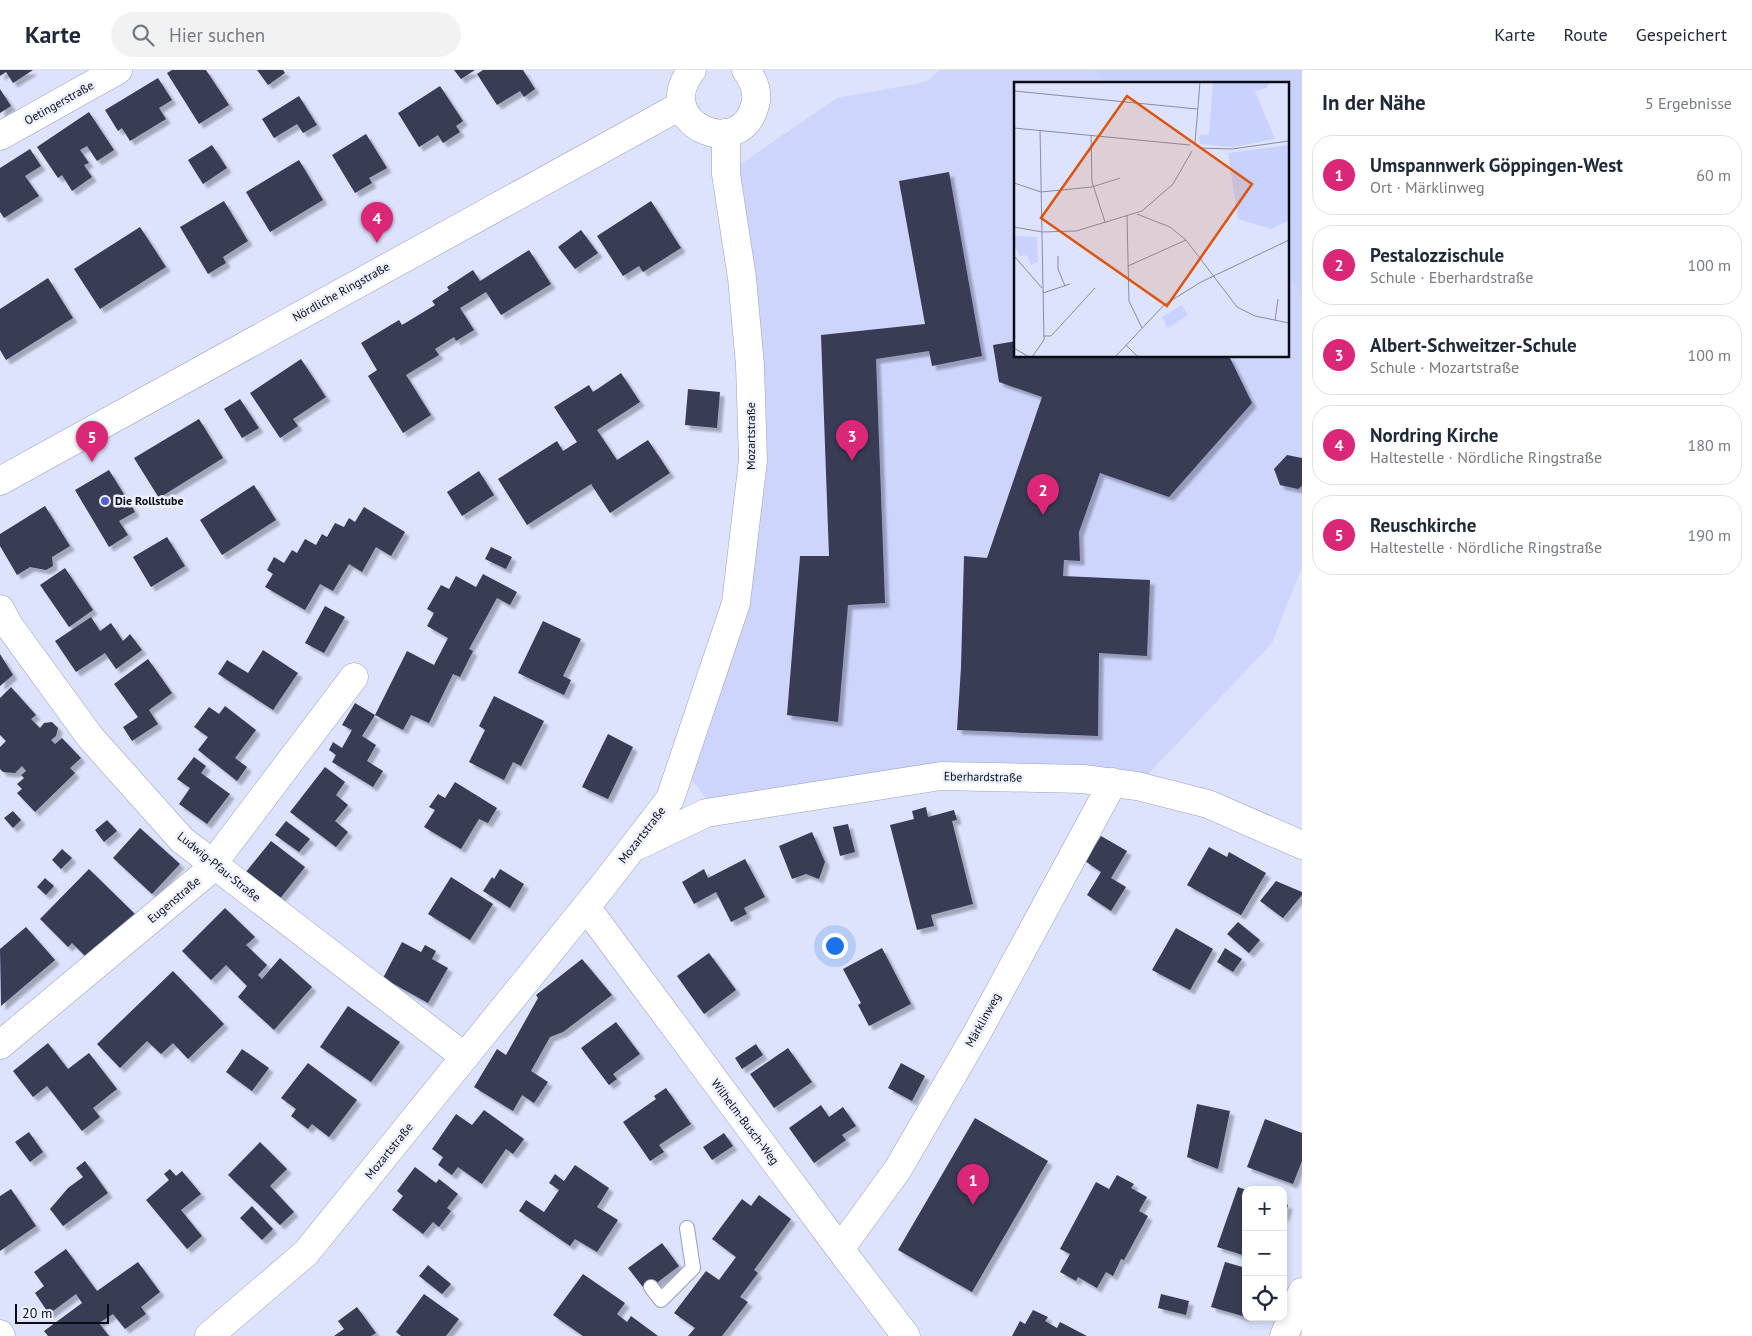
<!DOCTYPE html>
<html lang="de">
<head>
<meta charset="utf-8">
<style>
	:root { --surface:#fff; --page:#f2f2f3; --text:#1f2937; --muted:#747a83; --line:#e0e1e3; --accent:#db2777 }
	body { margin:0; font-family:"PT Sans",sans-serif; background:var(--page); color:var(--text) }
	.controls { position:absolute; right:15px; bottom:15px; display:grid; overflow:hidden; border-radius:10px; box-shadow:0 2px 8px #0003 }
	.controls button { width:45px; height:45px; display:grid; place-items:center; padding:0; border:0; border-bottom:1px solid var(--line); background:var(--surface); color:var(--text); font:25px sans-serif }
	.scale { position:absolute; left:15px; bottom:12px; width:94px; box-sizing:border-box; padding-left:5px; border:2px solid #0a0c16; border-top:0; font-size:14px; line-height:18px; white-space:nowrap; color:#0a0c16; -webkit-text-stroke:4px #edf1fd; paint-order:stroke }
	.you { position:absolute; left:834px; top:875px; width:18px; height:18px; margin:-12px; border:4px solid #fff; border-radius:50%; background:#1a73e8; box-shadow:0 0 0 8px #1a73e833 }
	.badge { display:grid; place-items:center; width:32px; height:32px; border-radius:50%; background:var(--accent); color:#fff; font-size:16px; font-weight:700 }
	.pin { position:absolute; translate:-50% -41px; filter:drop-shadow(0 1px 2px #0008) }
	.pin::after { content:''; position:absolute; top:26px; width:18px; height:15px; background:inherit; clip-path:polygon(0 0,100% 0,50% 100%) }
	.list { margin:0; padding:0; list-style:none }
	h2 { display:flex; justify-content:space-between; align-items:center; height:65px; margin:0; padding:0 20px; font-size:21px }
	h2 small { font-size:16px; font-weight:400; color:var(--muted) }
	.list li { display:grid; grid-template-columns:32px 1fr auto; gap:15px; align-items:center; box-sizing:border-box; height:80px; margin:0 10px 10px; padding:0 10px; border:1px solid var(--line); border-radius:20px }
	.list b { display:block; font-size:19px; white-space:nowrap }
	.list p { margin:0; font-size:16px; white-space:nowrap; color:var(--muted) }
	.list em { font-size:16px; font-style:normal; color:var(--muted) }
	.icon { flex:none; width:28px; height:28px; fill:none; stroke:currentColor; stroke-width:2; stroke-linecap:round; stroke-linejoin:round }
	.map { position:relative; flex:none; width:1302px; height:1266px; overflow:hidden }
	header { display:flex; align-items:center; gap:30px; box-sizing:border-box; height:70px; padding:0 25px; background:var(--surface); border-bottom:1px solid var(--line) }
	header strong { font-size:24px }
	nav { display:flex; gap:28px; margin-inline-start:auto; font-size:18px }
	.search { width:350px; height:45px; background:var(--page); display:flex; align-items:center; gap:12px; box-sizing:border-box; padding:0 18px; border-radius:28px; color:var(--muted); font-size:19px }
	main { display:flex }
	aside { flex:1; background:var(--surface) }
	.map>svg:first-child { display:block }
	.built { fill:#cdd5fc }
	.green { fill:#c9d2fc }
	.building { fill:#373c55; filter:url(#shadow) }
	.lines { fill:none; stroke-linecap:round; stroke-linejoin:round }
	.service-casing { stroke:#989fbd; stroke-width:16 }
	.minor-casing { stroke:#989fbd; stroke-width:29 }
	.tertiary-casing { stroke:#989fbd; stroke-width:29 }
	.service { stroke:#fff; stroke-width:14 }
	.minor { stroke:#fff; stroke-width:28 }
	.tertiary { stroke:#fff; stroke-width:28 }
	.poi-dot { fill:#555fd5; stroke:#edf1fd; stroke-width:2 }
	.labels { text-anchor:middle; stroke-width:5; stroke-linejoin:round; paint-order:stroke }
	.street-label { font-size:12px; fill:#0a0c16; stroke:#edf1fd }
	.poi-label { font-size:12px; font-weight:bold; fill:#0a0c16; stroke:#edf1fd; text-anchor:start }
	.inset-road { fill:none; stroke:#898da0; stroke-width:1 }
	.view { fill:#dd550c; fill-opacity:0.15; stroke:#dd550c; stroke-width:2.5 }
	.inset-edge { fill:none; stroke:#0a0c16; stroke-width:2.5 }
</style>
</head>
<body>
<header>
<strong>Karte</strong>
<div class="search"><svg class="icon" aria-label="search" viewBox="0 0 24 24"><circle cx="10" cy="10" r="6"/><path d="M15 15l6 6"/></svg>Hier suchen</div>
<nav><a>Karte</a><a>Route</a><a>Gespeichert</a></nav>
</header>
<main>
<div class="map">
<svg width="1302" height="1266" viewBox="0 0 1302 1266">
	<defs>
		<filter id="shadow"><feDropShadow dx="4.5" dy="4.5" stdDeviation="1" flood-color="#0004"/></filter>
	</defs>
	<rect width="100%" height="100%" fill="#dde3fc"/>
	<path class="built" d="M940,0H1092L1107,14H1016V286H1288V208L1302,223V497L1272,573L1137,716L941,706L717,742L681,696L736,533L753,390L726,104L837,28L926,12Z"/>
	<path class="green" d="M1092,0H1302V223L1288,208V14H1107Z"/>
	<path class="building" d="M0,0H33L13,13L6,2L0,6Z
		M172,0H206L229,35L199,54L167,3Z
		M257,0H283L285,3L268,15Z
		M454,0H475L461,9Z
		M483,0H523L535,19L524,27L520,21L497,35L477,4Z
		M158,8L172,30L159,38L166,49L130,71L122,58L118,61L105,40Z
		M440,16L463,51L456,56L460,62L443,73L438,65L419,77L398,43Z
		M0,19L11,36L0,43Z
		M299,26L317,55L303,63L297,54L274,68L262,49Z
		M89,42L114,80L97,91L87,76L80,80L89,93L84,95L92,107L72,121L62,105L58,108L37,77Z
		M366,64L387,98L369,108L372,113L355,123L332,85Z
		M212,75L227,98L203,114L188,90Z
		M30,79L41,96L25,106L39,126L4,148L0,142V98Z
		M299,90L323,130L270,162L246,122Z
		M949,102L982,286L932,296L929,281L876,289L885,533L848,535L838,652L787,645L800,486H829L821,265L925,254L899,111Z
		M224,131L248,171L223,187L226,193L208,204L180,157Z
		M651,131L681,178L643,202L639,196L623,206L597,166Z
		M140,157L166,197L100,239L74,199Z
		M581,160L598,183L575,199L558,177Z
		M529,180L551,214L501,245L486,222L460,238L474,260L456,271L454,267L435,279L439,285L406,305L431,345L403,363L368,306L377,300L361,273L399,250L402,255L435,235L432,231L449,220L447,217L473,200L480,211Z
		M48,208L73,248L6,290L0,280V239Z
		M1016,271V286H1229L1252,333L1169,427L1100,403L1079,462L1080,491L1064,490L1063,506L1150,510L1147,586L1099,583L1098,666L957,660L961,597L964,486L987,488L1042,327L999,312L993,275Z
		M301,289L326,327L293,349L298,356L280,368L250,323Z
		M621,303L640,332L597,360L617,390L648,370L670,403L610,443L591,414L527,455L498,409L557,371L563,381L577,372L554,337L589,315L593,322Z
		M688,319L720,322L717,358L685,355Z
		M240,329L259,358L242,368L224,339Z
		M199,349L223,388L159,428L134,388Z
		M1287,385L1302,388V416L1298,419L1280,415L1274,399Z
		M109,400L135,442L119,451L128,465L109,477L75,420Z
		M479,401L494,425L462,446L447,422Z
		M254,415L276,450L222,485L200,450Z
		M45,436L70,476L52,487L53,496L46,500L30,497L17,505L0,476V464Z
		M364,437L405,462L391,486L376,477L362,502L349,494L333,521L320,514L305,540L265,517L273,504L267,500L274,487L284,493L292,480L297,483L305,469L316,475L322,464L327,467L335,453L344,457L349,448L355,452Z
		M167,467L185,496L151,517L133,487Z
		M491,477L512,487L506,499L485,489Z
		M65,498L93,540L69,557L40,515Z
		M483,504L517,522L510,535L497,528L469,579L473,581L460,607L453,604L429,653L411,645L403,660L375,645L362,666L376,675L367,691L383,701L373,717L332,692L336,685L329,680L333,672L342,678L352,660L342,655L355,633L375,645L407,581L434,595L448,568L427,556L434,543L427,539L441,515L449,519L456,506L476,517Z
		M325,536L345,547L324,583L305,573Z
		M91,547L100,561L111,553L123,571L130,564L142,580L116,599L105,583L76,602L55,571Z
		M543,551L581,569L563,606L571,610L564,625L518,603Z
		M263,580L298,603L273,640L218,604L227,590L248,603Z
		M0,584L13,605L0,616Z
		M148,589L172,623L149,640L158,654L132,671L123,657L138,647L114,614Z
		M11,617L36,645L31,649L40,658L44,653L52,652L58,658L56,666L51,670L55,674L62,668L81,688L70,698L75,703L35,742L17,723L22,719L17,714L24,708L21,705L26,701L22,696L15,703L3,702L0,699V677L6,671L0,665V628Z
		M494,626L544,651L521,696L513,692L504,710L469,692L485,660L479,656Z
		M225,636L256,660L235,688L247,697L237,711L198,680L208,667L194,657L209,637L219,644Z
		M608,664L633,677L608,729L582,717Z
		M194,687L206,696L201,703L230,724L207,754L179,734L190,718L177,709Z
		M325,697L345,712L336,725L348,735L335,751L348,762L336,777L290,742Z
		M455,712L497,738L488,753L479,749L461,779L424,757L435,740L429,737L438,724L445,728Z
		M926,737L928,747L954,740L957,750L952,751L973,834L931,845L934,856L917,860L890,755L914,749L912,741Z
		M13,741L21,750L13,758L4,748Z
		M107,750L117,761L104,772L95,760Z
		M286,751L310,769L299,782L275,765Z
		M848,754L855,782L840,786L833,757Z
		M140,758L180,794L152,824L113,788Z
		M812,762L825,792L819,809L806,804L792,809L779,776Z
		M1101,766L1127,781L1111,808L1126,817L1111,841L1087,825L1101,802L1085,791Z
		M271,771L305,797L279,830L245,803Z
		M1209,777L1227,787L1229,782L1266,803L1241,845L1187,815Z
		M62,779L72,788L61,799L52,790Z
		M745,789L765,827L744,838L747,844L731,852L716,822L694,834L682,812L704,799L708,808Z
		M89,799L135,844L89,890L72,873L68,877L40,849Z
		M500,799L524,814L510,838L483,821L492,807L494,809Z
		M451,807L493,834L470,870L428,844Z
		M45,808L54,816L46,825L37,817Z
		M1276,811L1302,822V825L1283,848L1260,831Z
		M225,838L255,867L246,875L267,895L258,905L262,909L280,888L312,917L274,960L238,927L247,916L226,895L211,910L182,881Z
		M1238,852L1260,870L1249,883L1227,864Z
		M26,857L55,890L1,936L0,879Z
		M1176,858L1213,879L1190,920L1152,900Z
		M402,872L421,882L425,875L436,881L432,889L448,898L428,933L383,908Z
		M882,878L911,934L869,956L858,935L861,933L843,899Z
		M1225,878L1242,889L1233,902L1217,892Z
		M709,883L736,920L704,944L677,906Z
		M582,889L612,925L563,962L550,967L531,1001L548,1012L534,1033L522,1025L513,1041L474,1017L497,979L506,985L538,928L536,925Z
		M173,901L224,954L188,989L173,973L161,984L147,971L120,998L97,974Z
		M348,936L400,972L371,1012L320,977Z
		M616,952L640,984L613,1004L617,1009L609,1015L581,978Z
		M48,973L68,999L89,983L117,1019L93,1038L100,1047L82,1061L47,1016L33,1027L13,1001Z
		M756,974L763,985L742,999L735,988Z
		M788,978L812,1012L774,1038L750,1004Z
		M242,979L269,998L252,1021L226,1002Z
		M308,993L357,1030L329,1067L312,1054L308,1059L291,1046L296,1039L281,1028Z
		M901,993L925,1006L912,1031L888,1018Z
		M666,1018L691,1054L659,1075L664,1082L650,1091L623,1052L656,1029L654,1026Z
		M1197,1034L1230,1041L1218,1099L1187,1087Z
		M821,1035L829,1047L843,1037L856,1056L842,1065L846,1070L814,1093L789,1058Z
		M484,1040L524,1069L513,1084L506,1079L482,1114L458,1097L452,1105L438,1095L443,1087L432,1079L456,1044L472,1055Z
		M975,1048L1048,1091L972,1222L898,1180Z
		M1265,1049L1302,1063V1091L1293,1114L1247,1097Z
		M29,1062L43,1082L30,1092L15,1072Z
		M724,1063L733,1076L712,1090L703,1077Z
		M260,1072L287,1099L270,1116L294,1142L280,1155L228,1105Z
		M85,1091L108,1123L63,1156L50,1139L68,1118L83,1107L76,1098Z
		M575,1095L609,1118L597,1137L618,1150L597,1182L575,1169L570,1176L519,1141L526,1130L544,1142L559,1120L549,1113L555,1104L564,1111Z
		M415,1097L436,1113L439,1109L458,1124L447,1138L451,1141L439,1157L433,1152L423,1164L392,1140L403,1126L397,1121Z
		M170,1099L176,1106L182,1101L201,1124L181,1140L202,1166L187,1179L146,1130L169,1110L164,1104Z
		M1117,1105L1134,1114L1131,1118L1147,1127L1139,1141L1148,1146L1124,1190L1121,1189L1113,1206L1106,1202L1097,1218L1078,1207L1076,1211L1060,1202L1070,1184L1060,1179L1096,1112L1109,1119Z
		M1238,1117L1246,1120V1186L1217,1177Z
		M11,1119L36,1156L0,1181V1126Z
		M759,1125L791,1149L754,1200L758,1203L740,1227L748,1232L722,1266H688L695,1258L674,1243L706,1201L719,1210L736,1187L712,1169L742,1129L751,1136Z
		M1283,1133L1288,1135L1284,1148L1283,1147Z
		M252,1136L273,1159L262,1170L240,1148Z
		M662,1173L679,1196L646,1221L628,1198Z
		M66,1179L97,1221L138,1192L160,1222L141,1237L146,1244L125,1259L113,1244L99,1253L109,1266H48L44,1261L82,1233L76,1224L49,1244L35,1223L44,1216L34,1202Z
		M1225,1192L1246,1198V1247L1211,1237Z
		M428,1195L451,1214L442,1224L419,1206Z
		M583,1204L625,1233L617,1244L627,1252L631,1246L658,1266H583L553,1245Z
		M424,1224L459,1249L446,1266H401L396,1262Z
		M1161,1224L1189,1231L1186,1245L1158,1238Z
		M357,1237L376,1263L371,1266H334L344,1259L338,1251Z
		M1033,1240L1048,1247L1045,1251L1057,1258L1060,1252L1087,1266H1012L1020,1251L1025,1254Z"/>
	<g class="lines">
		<g class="service-casing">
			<path id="service" d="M651,1217L661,1230L693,1198L687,1158"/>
		</g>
		<g class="minor-casing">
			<path id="minor" d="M0,66L118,0
				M0,539L10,557L90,667L182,770L465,987
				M637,776L706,743L941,706L1083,709L1137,716L1208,734L1302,775
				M586,837L840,1179L906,1266
				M0,975L205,804L354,607
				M840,1179L898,1099L977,963L1113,712
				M209,1266L306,1183L602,817L670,729L736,533L753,390L750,295L742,208L726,104V63
				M1284,1266L1302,1222"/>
		</g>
		<g class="tertiary-casing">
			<path id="tertiary" d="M692,0C650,53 741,93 755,35C759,22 754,11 746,0
				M0,411L682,35
				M0,1264L1,1266"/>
		</g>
		<use href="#service" class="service"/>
		<use href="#minor" class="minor"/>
		<use href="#tertiary" class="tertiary"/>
	</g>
	<circle class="poi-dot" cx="105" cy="431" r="5"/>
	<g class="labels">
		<g class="street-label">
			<text transform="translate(59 33) rotate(-29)" y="4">Oetingerstraße</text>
			<text transform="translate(341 222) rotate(-29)" y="4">Nördliche Ringstraße</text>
			<text transform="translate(751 366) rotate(-90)" y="4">Mozartstraße</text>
			<text transform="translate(983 707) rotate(1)" y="4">Eberhardstraße</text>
			<text transform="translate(642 765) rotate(-52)" y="4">Mozartstraße</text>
			<text transform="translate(219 797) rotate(39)" y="4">Ludwig-Pfau-Straße</text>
			<text transform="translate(174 830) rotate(-40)" y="4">Eugenstraße</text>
			<text transform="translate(983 950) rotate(-61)" y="4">Märklinweg</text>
			<text transform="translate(745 1052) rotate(53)" y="4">Wilhelm-Busch-Weg</text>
			<text transform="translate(389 1081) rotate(-51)" y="4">Mozartstraße</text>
		</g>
		<g class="poi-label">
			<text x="115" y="435">Die Rollstube</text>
		</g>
	</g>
	<g transform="translate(1014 12)">
		<rect width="275" height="275" fill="#dde3fc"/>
		<path d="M199,0H255L253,6L241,9L261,57L219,65L186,62L185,53H195ZM275,63V138L257,147L224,137L214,71ZM0,154L23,155L24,180L17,183L13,173L6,174L0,163ZM168,223L174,233L154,246L148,235Z" fill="#c9d2fc"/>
		<path class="inset-road" d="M0,9L183,27M0,46L176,63M77,53L78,100L91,140M181,61L186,0M185,66L218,67L275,59M0,101L27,110L78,105L106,96M123,132L156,145L172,158L223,225L241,234L275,241M113,134L115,219L128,246M0,145L28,150L62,149L128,129L159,102L178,69M0,174L28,206M44,174V187L51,204M114,184L172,158M29,211L56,202M261,238L264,217M30,254H37L81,206M112,263L124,275M0,266L15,275M18,275L30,258L26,48M101,275L150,223L187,200L275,158"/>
		<path class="view" d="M113,14L238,102L153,224L27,136Z"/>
		<rect width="275" height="275" class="inset-edge"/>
	</g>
</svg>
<div class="controls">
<button>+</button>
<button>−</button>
<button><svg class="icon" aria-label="locate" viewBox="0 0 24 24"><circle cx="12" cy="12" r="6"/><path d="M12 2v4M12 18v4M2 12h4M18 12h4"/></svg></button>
</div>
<div class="scale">20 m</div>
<div class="you"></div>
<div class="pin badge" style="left:973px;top:1135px">1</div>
<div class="pin badge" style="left:1043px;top:445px">2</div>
<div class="pin badge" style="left:852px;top:391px">3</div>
<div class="pin badge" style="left:377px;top:173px">4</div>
<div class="pin badge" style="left:92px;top:392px">5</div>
</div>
<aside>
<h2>In der Nähe<small>5 Ergebnisse</small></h2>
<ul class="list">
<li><span class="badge">1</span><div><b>Umspannwerk Göppingen-West</b><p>Ort · Märklinweg</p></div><em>60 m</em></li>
<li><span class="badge">2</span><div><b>Pestalozzischule</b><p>Schule · Eberhardstraße</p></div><em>100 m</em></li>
<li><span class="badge">3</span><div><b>Albert-Schweitzer-Schule</b><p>Schule · Mozartstraße</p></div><em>100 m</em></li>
<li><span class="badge">4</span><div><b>Nordring Kirche</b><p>Haltestelle · Nördliche Ringstraße</p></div><em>180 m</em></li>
<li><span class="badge">5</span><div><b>Reuschkirche</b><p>Haltestelle · Nördliche Ringstraße</p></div><em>190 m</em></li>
</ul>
</aside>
</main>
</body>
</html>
